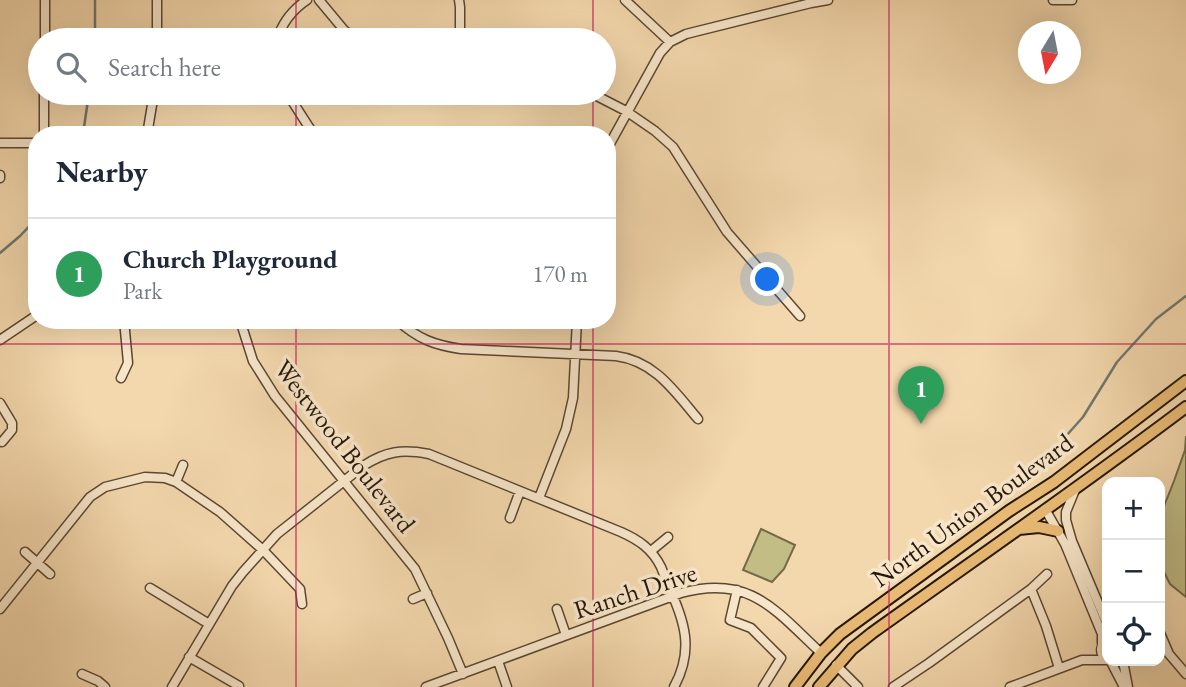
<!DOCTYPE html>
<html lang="en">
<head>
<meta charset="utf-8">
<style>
	:root { --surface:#fff; --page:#f2f2f3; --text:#1f2937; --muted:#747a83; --line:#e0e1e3; --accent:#8f2418 }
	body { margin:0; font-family:"EB Garamond",serif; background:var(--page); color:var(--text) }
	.controls { position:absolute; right:21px; bottom:21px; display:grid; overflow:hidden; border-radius:14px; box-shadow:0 7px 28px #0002 }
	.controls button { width:63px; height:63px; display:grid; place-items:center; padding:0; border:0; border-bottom:2px solid var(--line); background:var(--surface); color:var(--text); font:35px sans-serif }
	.compass { position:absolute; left:1018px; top:21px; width:63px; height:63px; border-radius:50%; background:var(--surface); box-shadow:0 7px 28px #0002; rotate:190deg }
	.you { position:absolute; left:768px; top:280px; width:24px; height:24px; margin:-18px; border:5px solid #fff; border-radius:50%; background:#1a73e8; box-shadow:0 0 0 10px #1a73e833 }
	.badge { display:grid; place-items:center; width:46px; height:46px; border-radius:50%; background:var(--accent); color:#fff; font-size:23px; font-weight:700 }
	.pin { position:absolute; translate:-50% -58px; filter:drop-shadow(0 2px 4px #0008) }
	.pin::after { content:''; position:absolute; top:37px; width:24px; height:21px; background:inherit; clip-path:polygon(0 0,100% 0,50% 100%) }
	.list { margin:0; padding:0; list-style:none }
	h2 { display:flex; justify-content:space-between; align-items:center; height:91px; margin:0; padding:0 28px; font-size:30px }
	h2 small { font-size:23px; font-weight:400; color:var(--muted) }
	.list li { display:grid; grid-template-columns:46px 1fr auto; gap:21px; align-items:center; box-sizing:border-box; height:112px; padding:0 28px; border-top:2px solid var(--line) }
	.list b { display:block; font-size:26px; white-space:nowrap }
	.list p { margin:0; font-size:23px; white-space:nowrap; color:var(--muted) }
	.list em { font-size:23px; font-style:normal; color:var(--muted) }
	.icon { flex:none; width:38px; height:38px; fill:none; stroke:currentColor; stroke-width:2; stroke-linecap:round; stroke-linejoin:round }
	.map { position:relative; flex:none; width:1186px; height:687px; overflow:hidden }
	.search { position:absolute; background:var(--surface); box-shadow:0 7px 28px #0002; left:28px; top:28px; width:588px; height:77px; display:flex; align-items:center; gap:18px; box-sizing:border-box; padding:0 24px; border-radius:38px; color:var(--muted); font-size:26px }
	.panel { position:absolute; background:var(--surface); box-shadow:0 7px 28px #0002; left:28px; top:126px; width:588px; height:203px; border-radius:28px }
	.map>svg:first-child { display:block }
	.green { fill:#c2bc85; stroke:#746a48; stroke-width:2 }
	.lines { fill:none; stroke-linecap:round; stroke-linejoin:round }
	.stream { stroke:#6e786f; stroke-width:2.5 }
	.minor-casing { stroke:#5a4833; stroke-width:11 }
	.major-casing { stroke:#26180a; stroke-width:14 }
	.minor { stroke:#f8e6ca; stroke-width:8 }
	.major { stroke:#eabc76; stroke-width:10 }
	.grid { fill:none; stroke:#c2185b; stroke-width:2; stroke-opacity:0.55 }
	.labels { text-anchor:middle; stroke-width:7; stroke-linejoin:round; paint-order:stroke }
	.street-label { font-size:26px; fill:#26180a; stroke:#f8e6ca }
</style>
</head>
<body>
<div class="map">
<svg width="1186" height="687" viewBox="0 0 1186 687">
	<rect width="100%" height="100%" fill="#f4d8ad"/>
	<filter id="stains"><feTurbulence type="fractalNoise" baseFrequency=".00286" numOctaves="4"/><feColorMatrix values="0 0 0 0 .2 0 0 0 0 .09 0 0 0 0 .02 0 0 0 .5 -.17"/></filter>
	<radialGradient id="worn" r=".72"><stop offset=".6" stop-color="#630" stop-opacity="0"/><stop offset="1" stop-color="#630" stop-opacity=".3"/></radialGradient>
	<path class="green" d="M1186,436V597L1170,584L1160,564V516L1174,481L1185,450Z
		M761,529L795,545L784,569L772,582L743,570Z"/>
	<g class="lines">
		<path class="stream" d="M95,40V0
			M83,134L89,93
			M0,253L20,236L37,218
			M1021,479L1058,445L1083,417L1117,362L1156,319L1186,296"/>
		<g class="minor-casing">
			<path id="minor" d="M319,0L344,30L357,40
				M459,0L460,7V40
				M625,0L670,42
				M1053,0H1072
				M45,40V0
				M157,40V0
				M277,40C282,23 292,10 307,0
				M287,93L314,135
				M591,93L626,111L655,131L673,147L727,232L800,316
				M44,135V93
				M147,135L154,93
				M0,143H37
				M607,149L660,53L670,42L686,34L811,3L828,0
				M0,175V178
				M37,294V296
				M240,320L253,361L275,396L415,569L448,638L463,674
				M397,320C418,339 434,345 461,349L616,356C655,361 675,392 698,419
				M0,340L37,315
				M121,378L128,363L124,320
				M0,403L12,423V430L2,442
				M176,482L183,465
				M1075,490L1066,512V520L1072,541L1107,624
				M539,498L566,429L573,398L577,320
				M1045,509L1065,544L1102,634V643
				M510,518L520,491
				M651,551L668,537
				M25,552L50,574
				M150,588L209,624
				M1031,589L1046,626L1059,668
				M737,590L730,620L751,628L781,658L763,687
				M413,599L427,593
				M0,609L90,497L105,487L145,477L165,478L176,482L220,512L263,550L300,589L302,604
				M557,609L566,635
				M1160,633L1169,654L1186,674
				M1105,640C1096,652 1104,664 1118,661
				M189,657L239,686
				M498,661L507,687
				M1123,661L1128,687
				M1111,662L1124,687
				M836,665L858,687
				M82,674L98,681L105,687
				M172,687L232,586L243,572L277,534L363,466C386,451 402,449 429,454L621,532C639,540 652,549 661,567C678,611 699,641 674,687
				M426,687L681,593C750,574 775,610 821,653
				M893,687L929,663L1031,589L1047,574
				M1010,687L1082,660H1106"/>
		</g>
		<g class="major-casing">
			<path id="major" d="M1019,529L1039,527L1058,531
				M795,687L821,653L840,634L1009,511L1054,482L1186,381
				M819,687L852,649L872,633C977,558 1083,485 1186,407"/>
		</g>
		<use href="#minor" class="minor"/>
		<use href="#major" class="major"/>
	</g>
	<path class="grid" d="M296,0V40M593,0V40M889,0V687M296,93V135M593,93V135M296,320V687M593,320V687M0,344H1186"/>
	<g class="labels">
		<g class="street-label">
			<text transform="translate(345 446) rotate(52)" y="9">Westwood Boulevard</text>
			<text transform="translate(972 510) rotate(-36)" y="9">North Union Boulevard</text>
			<text transform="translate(635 591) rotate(-18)" y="9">Ranch Drive</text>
		</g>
	</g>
	<rect width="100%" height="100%" filter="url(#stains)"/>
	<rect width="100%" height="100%" fill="url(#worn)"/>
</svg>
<div class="controls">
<button>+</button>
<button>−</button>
<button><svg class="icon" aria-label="locate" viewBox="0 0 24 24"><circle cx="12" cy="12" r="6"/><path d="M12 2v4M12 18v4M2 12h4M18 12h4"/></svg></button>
</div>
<svg class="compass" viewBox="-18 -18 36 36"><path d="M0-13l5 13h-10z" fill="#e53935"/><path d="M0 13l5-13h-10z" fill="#747a83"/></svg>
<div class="you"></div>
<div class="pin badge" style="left:921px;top:424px;background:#2e9e5b">1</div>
<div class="search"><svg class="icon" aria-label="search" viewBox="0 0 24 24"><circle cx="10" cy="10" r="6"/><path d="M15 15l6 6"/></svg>Search here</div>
<section class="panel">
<h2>Nearby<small></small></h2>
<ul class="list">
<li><span class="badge" style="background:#2e9e5b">1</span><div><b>Church Playground</b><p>Park</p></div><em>170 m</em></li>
</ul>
</section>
</div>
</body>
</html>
